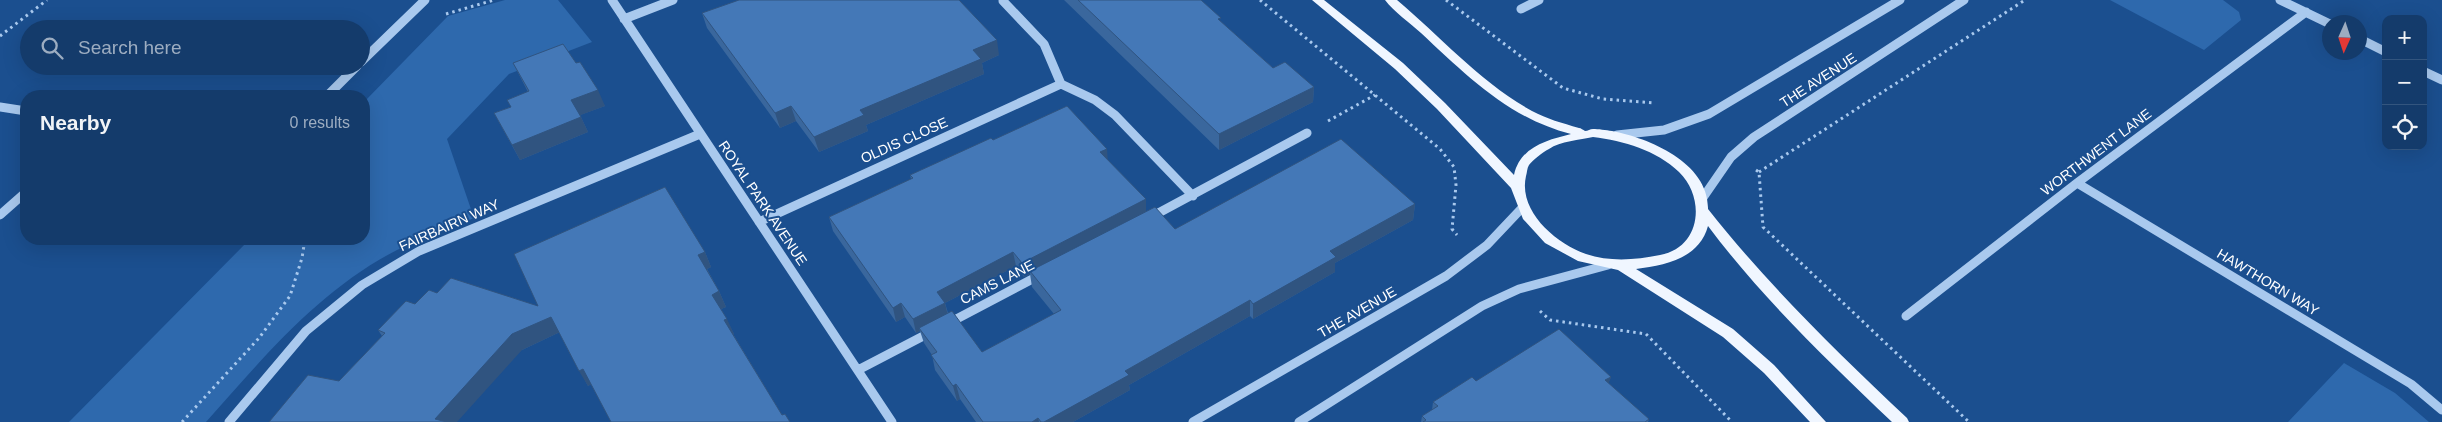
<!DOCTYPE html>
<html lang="en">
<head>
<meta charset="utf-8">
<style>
	:root { --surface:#143b6b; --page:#214673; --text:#f1f3f6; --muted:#9dadc1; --line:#33557e }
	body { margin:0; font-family:Arial,sans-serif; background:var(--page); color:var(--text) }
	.controls { position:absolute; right:15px; top:15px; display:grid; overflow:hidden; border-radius:10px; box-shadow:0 5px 20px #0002 }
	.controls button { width:45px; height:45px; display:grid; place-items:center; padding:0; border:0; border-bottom:1px solid var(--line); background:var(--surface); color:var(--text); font:25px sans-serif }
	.compass { position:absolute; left:2322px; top:15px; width:45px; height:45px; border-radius:50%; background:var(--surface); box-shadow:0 5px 20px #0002; rotate:183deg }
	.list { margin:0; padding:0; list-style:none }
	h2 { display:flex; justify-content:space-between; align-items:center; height:65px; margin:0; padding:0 20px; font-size:21px }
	h2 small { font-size:16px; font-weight:400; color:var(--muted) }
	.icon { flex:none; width:28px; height:28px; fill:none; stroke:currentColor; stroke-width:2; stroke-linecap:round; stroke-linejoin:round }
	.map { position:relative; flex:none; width:2442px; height:422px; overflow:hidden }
	.search { position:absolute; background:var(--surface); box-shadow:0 5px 20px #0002; left:20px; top:20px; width:350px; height:55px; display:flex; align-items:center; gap:12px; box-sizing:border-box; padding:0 18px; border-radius:28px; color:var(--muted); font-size:19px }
	.panel { position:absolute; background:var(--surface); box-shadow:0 5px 20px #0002; left:20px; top:90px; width:350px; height:155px; border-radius:20px }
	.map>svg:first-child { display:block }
	.green { fill:#2e69ad }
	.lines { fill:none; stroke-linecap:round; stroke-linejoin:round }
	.path { stroke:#a9c9ee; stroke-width:3; stroke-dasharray:2.5 4; stroke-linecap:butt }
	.minor { stroke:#a9c9ee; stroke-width:9 }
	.major { fill:#f0f6ff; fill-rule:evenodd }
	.wall { fill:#3a679d; fill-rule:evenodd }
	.shaded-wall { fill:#305480 }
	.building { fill:#4478b7; stroke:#305480 }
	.labels { text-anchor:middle; stroke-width:4; stroke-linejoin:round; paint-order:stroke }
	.street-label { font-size:14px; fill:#fff; stroke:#1b4f8f }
</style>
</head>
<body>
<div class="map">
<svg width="2442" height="422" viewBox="0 0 2442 422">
	<rect width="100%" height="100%" fill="#1b4f8f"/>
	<path class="green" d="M505,0H558L592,42L509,74L447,139L474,218C449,229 422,238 397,250C319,290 263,358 206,422H69L250,239H364V102L448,16Z
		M2110,0H2223L2239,12L2241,20L2204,50Z
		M2344,363L2395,393L2429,422H2288Z"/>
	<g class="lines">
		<path class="path" d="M1260,0L1440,149L1454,167L1456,185L1452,229L1457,235
			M1446,0L1563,88L1603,99L1654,103
			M446,14L494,0
			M0,36L47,0
			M1328,121L1375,95
			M1756,170L1759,172L1763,227L1969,422
			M1759,172L2025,0
			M1540,311L1550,320L1646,334L1732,422
			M182,422L259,338L290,296L302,258L305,239"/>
		<path class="minor" d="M612,0L892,422
			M2280,0L2330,24
			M1003,1L1044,44L1061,84L1095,100L1115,115L1193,196
			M1521,9L1539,0
			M624,19L673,0
			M2360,39L2386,52
			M361,62L425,0
			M2423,71L2442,80
			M327,96L357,66
			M0,107L26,111
			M1617,135L1664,130L1709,114L1900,0
			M2077,183L2411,384L2442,410
			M1702,199L1731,157L1754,137L1964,0
			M0,215L26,192
			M1151,217L1307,133
			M759,222L1061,84
			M1906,316L2077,183L2306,12
			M947,324L1042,274
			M858,370L931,332
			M229,422L306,331L362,285L419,251L700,134
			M1193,422L1446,276L1487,245L1522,208
			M1299,422L1482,306L1519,289L1608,265"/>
		<path class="major" d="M1312,0H1324L1403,63L1445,103L1514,175C1520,147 1547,140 1571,134C1510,119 1466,75 1421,33C1410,23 1394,12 1385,0H1397C1441,37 1481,83 1532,111C1547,119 1562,123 1579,128C1581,128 1583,130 1585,131C1588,131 1590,129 1593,129C1598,129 1606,130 1612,131C1649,138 1709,163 1708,209C1768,285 1837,352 1907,418L1909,422H1892C1827,360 1762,298 1708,226C1699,259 1665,265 1636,269L1733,329L1774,365L1826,422H1810L1764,373L1723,337L1618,270L1578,261L1545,243L1523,219L1511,188L1437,109L1395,69ZM1593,137C1624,141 1656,150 1679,172C1706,198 1701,248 1660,255C1635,260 1610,262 1586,254C1555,243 1518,211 1526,176C1527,173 1527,168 1529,165C1533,160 1543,152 1549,149C1560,141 1580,140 1593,137Z"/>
	</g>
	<path class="wall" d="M1064,0H1201L1221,22L1273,68L1314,87L1313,102L1219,150Z
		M702,13L999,55L982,63L984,74L866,125L868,131L819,152L796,121L780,128L707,28Z
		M513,63H576L605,106L580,115L588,132L520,160L494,113L511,107L528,92Z
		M993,140L1108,160L1146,211L1175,229L1415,204L1413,220L1335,263V272L1253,319L1250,316L1129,385L1130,390L1073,422H976L960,399L957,401L935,370L932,355L924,343L920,331L916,333L905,317L896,322L833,231L829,217L911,179L910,175ZM1016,266L1024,277L1030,274L1032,287L1054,314L982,352L948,313L945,303Z
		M705,252L711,267L707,269L719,291L726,307L721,309L734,334H733L782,415L790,422L591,384L588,386L560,332L522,350L339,381L382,336L378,330L415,304L437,293L538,306Z
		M1611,377L1608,383L1649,419L1648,422H1421L1422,416L1432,410L1433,402L1476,381Z"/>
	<path class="shaded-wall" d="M997,40L999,55L982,63L984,74L866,125L868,131L819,152L814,137L860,110L973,50Z
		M1314,87L1313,102L1219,150V134Z
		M598,90L605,106L578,116L571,100Z
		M791,106L796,121L780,128L775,113Z
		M581,117L588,132L520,160L512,145Z
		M1107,149L1108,163L1100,152Z
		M1146,199V213L1030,271V274L1024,277L1022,263Z
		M1415,204L1413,220L1335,263V272L1253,319V304L1330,251Z
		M705,252L711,267L705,270L698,255Z
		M1013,252L1016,266L945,303L948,316L919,328L920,331L916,333L913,319L937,292Z
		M719,291L726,307L719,310L712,295Z
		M1250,300V316L1129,385L1130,390L1073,422H1044L1125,371Z
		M901,303L905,317L896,322L893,308Z
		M551,317L560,332L522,350L457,422H437L435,419L512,334Z
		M727,319L734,334L730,335L724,320Z
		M583,369L592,384L588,386L579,371Z
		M1611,377L1605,393V380Z
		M956,384L960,399L957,401L953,386Z
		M1038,418L1039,422H1032Z"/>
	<path class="building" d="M739,0H959L997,40L973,50L981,59L860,110L864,115L814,137L791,106L775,113L702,13Z
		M1078,0H1201L1221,18L1218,19L1273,68L1285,62L1314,87L1219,134Z
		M563,44L576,63L580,62L598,90L571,100L581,117L512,145L494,113L511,107L507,100L529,91L513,63Z
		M1067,106L1107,149L1100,152L1146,199L1022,263L1013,252L937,292L945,303L913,319L901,303L893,308L829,217L913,178L910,175L991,138L993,140Z
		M1341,139L1415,204L1330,251L1336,257L1253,304L1250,300L1125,371L1129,375L1044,422H1041L1038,418L1032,422H983L956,384L953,386L931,355L937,352L919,328L952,311L982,352L1061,310L1030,271L1155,207L1175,229Z
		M665,187L705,252L698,255L719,291L712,295L727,319L724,320L782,415L785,414L790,422H611L583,369L579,371L551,317L512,334L435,419L447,422H269L308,375L339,381L385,333L378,330L406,301L415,304L429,290L437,293L451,278L538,306L514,254Z
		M1559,329L1611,377L1605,380L1649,419L1645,422H1423L1426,420L1422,416L1438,406L1433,402L1472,377L1476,381Z"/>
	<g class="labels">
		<g class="street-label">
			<text transform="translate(1818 80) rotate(-33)" y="5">THE AVENUE</text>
			<text transform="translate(904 140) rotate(-24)" y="5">OLDIS CLOSE</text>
			<text transform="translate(2096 152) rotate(-37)" y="5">WORTHWENT LANE</text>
			<text transform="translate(763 203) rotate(56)" y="5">ROYAL PARK AVENUE</text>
			<text transform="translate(449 225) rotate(-24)" y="5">FAIRBAIRN WAY</text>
			<text transform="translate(997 282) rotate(-27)" y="5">CAMS LANE</text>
			<text transform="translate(2268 282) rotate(31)" y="5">HAWTHORN WAY</text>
			<text transform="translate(1357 312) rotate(-30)" y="5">THE AVENUE</text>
		</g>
	</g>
</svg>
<div class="controls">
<button>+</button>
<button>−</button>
<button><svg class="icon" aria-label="locate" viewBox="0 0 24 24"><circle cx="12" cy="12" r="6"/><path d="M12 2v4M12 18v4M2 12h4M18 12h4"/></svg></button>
</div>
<svg class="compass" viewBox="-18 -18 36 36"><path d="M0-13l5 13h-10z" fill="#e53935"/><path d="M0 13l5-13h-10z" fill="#9dadc1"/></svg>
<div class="search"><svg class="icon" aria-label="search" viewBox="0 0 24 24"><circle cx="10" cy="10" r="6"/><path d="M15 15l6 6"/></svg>Search here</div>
<section class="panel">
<h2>Nearby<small>0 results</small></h2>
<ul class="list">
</ul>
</section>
</div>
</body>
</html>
